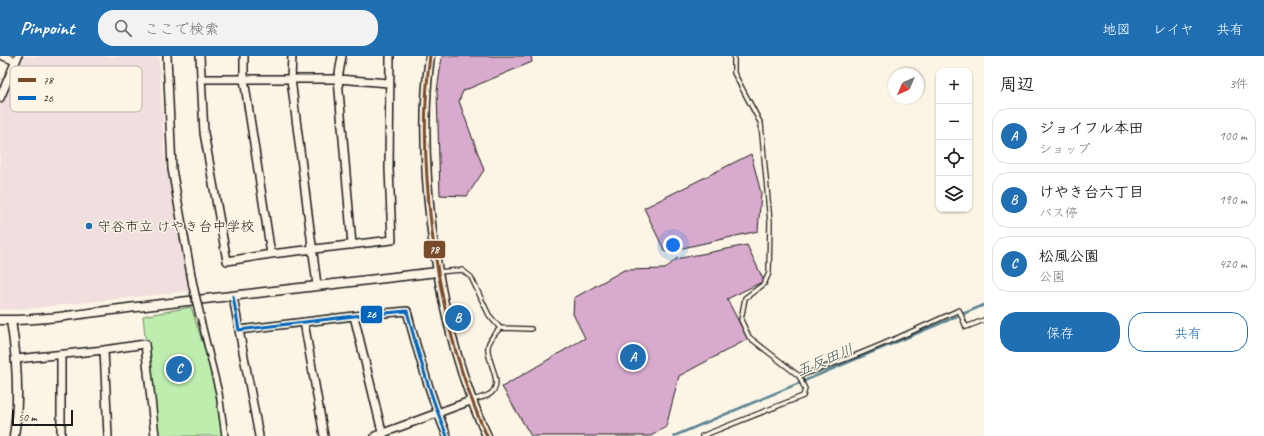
<!DOCTYPE html>
<html lang="ja">
<head>
<meta charset="utf-8">
<style>
	:root { --surface:#fff; --page:#f2f2f2; --text:#222; --muted:#767676; --line:#e0e0e0; --accent:#1f6fb2 }
	body { margin:0; font-family:Caveat,"Klee One",sans-serif; background:var(--page); color:var(--text) }
	.controls { position:absolute; right:12px; top:12px; display:grid; overflow:hidden; border-radius:8px; box-shadow:0 1px 3px #0004 }
	.controls button { width:36px; height:36px; display:grid; place-items:center; padding:0; border:0; border-bottom:1px solid var(--line); background:var(--surface); color:var(--text); font:20px sans-serif }
	.compass { position:absolute; left:888px; top:12px; width:36px; height:36px; border-radius:50%; background:var(--surface); box-shadow:0 1px 3px #0004; rotate:224deg }
	.scale { position:absolute; left:12px; bottom:10px; width:61px; box-sizing:border-box; padding-left:4px; border:2px solid #1c1c1c; border-top:0; font-size:11px; line-height:14px; white-space:nowrap; color:#1c1c1c; -webkit-text-stroke:3px #fcf5e5; paint-order:stroke }
	.you { position:absolute; left:673px; top:189px; width:14px; height:14px; margin:-10px; border:3px solid #fff; border-radius:50%; background:#1a73e8; box-shadow:0 0 0 6px #1a73e833 }
	.badge { display:grid; place-items:center; width:26px; height:26px; border-radius:50%; background:var(--accent); color:#fff; font-size:13px; font-weight:700 }
	.pin { position:absolute; translate:-50% -50%; border:2px solid #fff; box-shadow:0 1px 4px #0006 }
	.list { margin:0; padding:0; list-style:none }
	h2 { display:flex; justify-content:space-between; align-items:center; height:52px; margin:0; padding:0 16px; font-size:17px }
	h2 small { font-size:13px; font-weight:400; color:var(--muted) }
	.list li { display:grid; grid-template-columns:26px 1fr auto; gap:12px; align-items:center; box-sizing:border-box; height:56px; margin:0 8px 8px; padding:0 8px; border:1px solid var(--line); border-radius:16px }
	.list b { display:block; font-size:15px; white-space:nowrap }
	.list p { margin:0; font-size:13px; white-space:nowrap; color:var(--muted) }
	.list em { font-size:13px; font-style:normal; color:var(--muted) }
	.actions { display:flex; gap:8px; padding:12px 16px }
	.actions a { flex:1; padding:9px 0; border:1px solid var(--accent); border-radius:16px; text-align:center; font-size:14px; color:var(--accent) }
	.actions .main { background:var(--accent); color:#fff }
	.icon { flex:none; width:22px; height:22px; fill:none; stroke:currentColor; stroke-width:2; stroke-linecap:round; stroke-linejoin:round }
	.map { position:relative; flex:none; width:984px; height:380px; overflow:hidden }
	header { display:flex; align-items:center; gap:24px; box-sizing:border-box; height:56px; padding:0 20px; background:var(--accent); color:#fff }
	header strong { font-size:19px }
	nav { display:flex; gap:22px; margin-inline-start:auto; font-size:14px }
	.search { width:280px; height:36px; background:var(--page); display:flex; align-items:center; gap:10px; box-sizing:border-box; padding:0 14px; border-radius:16px; color:var(--muted); font-size:15px }
	main { display:flex }
	aside { flex:1; background:var(--surface) }
	.map>svg:first-child { display:block }
	.built { fill:#f1dede }
	.green { fill:#beeead; stroke:#6d8564 }
	.lines { fill:none; stroke-linecap:round; stroke-linejoin:round }
	.stream { stroke:#598493; stroke-width:2.5 }
	.building { fill:#d8aacd; stroke:#1c1c1c }
	.service-casing { stroke:#1c1c1c; stroke-width:6 }
	.pedestrian-casing { stroke:#1c1c1c; stroke-width:8 }
	.minor-casing { stroke:#1c1c1c; stroke-width:10 }
	.tertiary-casing { stroke:#1c1c1c; stroke-width:11 }
	.service { stroke:#fcf5e5; stroke-width:3.5 }
	.pedestrian { stroke:#fcf5e5; stroke-width:5 }
	.minor { stroke:#fcf5e5; stroke-width:7 }
	.tertiary { stroke:#fcf5e5; stroke-width:8 }
	.minor-bridge-casing { stroke:#1c1c1c; stroke-width:10; stroke-linecap:butt }
	.minor-bridge { stroke:#fcf5e5; stroke-width:7 }
	.bus-1-casing { stroke:#fcf5e5; stroke-width:6 }
	.bus-2-casing { stroke:#fcf5e5; stroke-width:6 }
	.bus-1 { stroke:#7a4b2a; stroke-width:3 }
	.bus-2 { stroke:#0065bd; stroke-width:3 }
	.poi-dot { fill:#1f6fb2; stroke:#fcf5e5; stroke-width:1.5 }
	.labels { text-anchor:middle; stroke-width:3; stroke-linejoin:round; paint-order:stroke }
	.poi-label { font-size:14px; fill:#1c1c1c; stroke:#fcf5e5; text-anchor:start }
	.water-label { font-size:15px; font-style:italic; fill:#3f5961; stroke:#fcf5e5 }
	.key { fill:#fcf5e5; stroke:#b9b4a9; stroke-width:1 }
	.key-label { font-size:11px; fill:#1c1c1c }
	.line-badge { stroke:#fcf5e5; stroke-width:1.5 }
	.badge-label { font-size:11px; text-anchor:middle; font-weight:bold; fill:#fff }
</style>
</head>
<body>
<header>
<strong>Pinpoint</strong>
<div class="search"><svg class="icon" aria-label="search" viewBox="0 0 24 24"><circle cx="10" cy="10" r="6"/><path d="M15 15l6 6"/></svg>ここで検索</div>
<nav><a>地図</a><a>レイヤ</a><a>共有</a></nav>
</header>
<main>
<div class="map">
<svg width="984" height="380" viewBox="0 0 984 380">
	<rect width="100%" height="100%" fill="#fcf5e5"/>
	<filter id="ink" filterUnits="userSpaceOnUse"><feTurbulence type="fractalNoise" baseFrequency=".025" numOctaves="2"/><feDisplacementMap in="SourceGraphic" scale="8" xChannelSelector="R" yChannelSelector="G"/><feConvolveMatrix kernelMatrix="1 2 1 2 8 2 1 2 1" color-interpolation-filters="sRGB"/></filter>
	<g filter="url(#ink)">
		<path class="built" d="M20,0H159L165,105L191,235L24,253L0,254V48Z"/>
		<path class="green" d="M191,251L219,337L225,380H155L143,260Z"/>
		<g class="lines">
			<path class="stream" d="M674,380L984,249"/>
		</g>
		<path class="building" d="M442,0H531L532,6L463,35L459,45L484,114L467,140L440,139L437,35Z
			M751,98L761,137L758,175L665,196L644,152Z
			M747,189L764,225L727,243L748,283L679,320L666,371L651,380H531L502,331L585,282L573,258L574,242L624,214L665,213L676,203Z"/>
		<g class="lines">
			<g class="service-casing">
				<path id="service" d="M734,0V17L761,68L770,166L769,217L764,228L745,242L741,264L749,281L799,320
					M437,216L462,214L471,221L489,259L500,272L531,273
					M473,344C478,342 486,341 490,338C505,327 486,305 488,291C489,283 495,278 500,272
					M702,380L803,340L805,333L799,320C854,302 907,278 959,254L966,271L984,264"/>
			</g>
			<g class="pedestrian-casing">
				<path id="pedestrian" d="M200,260L219,337L225,380"/>
			</g>
			<g class="minor-casing">
				<path id="minor" d="M3,0L15,5
					M167,0L172,113L193,230
					M200,0L204,77L227,205L271,198L392,184L389,113L390,0
					M244,0V23L271,198
					M292,0L291,23L317,229
					M342,0L338,23L352,189
					M202,23H338L389,27
					M0,42L18,0
					M233,240L239,274L354,260L407,255C418,298 430,339 447,380
					M354,260L383,380
					M304,266L324,380
					M239,274L259,380
					M104,294L108,380
					M61,298V380
					M16,303L104,294L145,288L155,380
					M375,380L473,344"/>
			</g>
			<g class="tertiary-casing">
				<path id="tertiary" d="M430,0C422,58 425,118 432,176C441,246 457,316 487,380
					M0,264C48,265 97,255 145,250C242,239 340,227 437,216
					M11,264C17,303 20,341 14,380"/>
			</g>
			<use href="#service" class="service"/>
			<use href="#pedestrian" class="pedestrian"/>
			<use href="#minor" class="minor"/>
			<use href="#tertiary" class="tertiary"/>
			<g class="minor-bridge-casing">
				<path id="minor-bridge" d="M193,230L200,260"/>
			</g>
			<use href="#minor-bridge" class="minor-bridge"/>
			<g class="bus-1-casing">
				<path id="bus-1" d="M430,0C422,58 425,118 432,176C441,246 457,316 487,380"/>
			</g>
			<g class="bus-2-casing">
				<path id="bus-2" d="M233,240L239,274L354,260L407,255C418,298 430,339 447,380"/>
			</g>
			<use href="#bus-1" class="bus-1"/>
			<use href="#bus-2" class="bus-2"/>
		</g>
	</g>
	<circle class="poi-dot" cx="89" cy="170" r="4"/>
	<g class="labels">
		<g class="poi-label">
			<text x="97" y="175">守谷市立 けやき台中学校</text>
		</g>
		<g class="water-label">
			<text transform="translate(825 304) rotate(-23)" y="5">五反田川</text>
		</g>
	</g>
	<rect x="10" y="10" width="132" height="46" rx="6" class="key"/>
	<rect x="18" y="22" width="18" height="4" fill="#7a4b2a"/>
	<rect x="18" y="40" width="18" height="4" fill="#0065bd"/>
	<g class="key-label">
		<text x="43" y="28">78</text>
		<text x="43" y="46">26</text>
	</g>
	<g class="line-badge">
		<rect x="423" y="184" width="23" height="19" rx="4" fill="#7a4b2a"/>
		<rect x="360" y="249" width="23" height="19" rx="4" fill="#0065bd"/>
	</g>
	<g class="badge-label">
		<text x="434" y="197">78</text>
		<text x="371" y="262">26</text>
	</g>
</svg>
<div class="controls">
<button>+</button>
<button>−</button>
<button><svg class="icon" aria-label="locate" viewBox="0 0 24 24"><circle cx="12" cy="12" r="6"/><path d="M12 2v4M12 18v4M2 12h4M18 12h4"/></svg></button>
<button><svg class="icon" aria-label="layers" viewBox="0 0 24 24"><path d="M12 4l9 5-9 5-9-5zM3 14l9 5 9-5"/></svg></button>
</div>
<svg class="compass" viewBox="-18 -18 36 36"><path d="M0-13l5 13h-10z" fill="#e53935"/><path d="M0 13l5-13h-10z" fill="#767676"/></svg>
<div class="scale">50 m</div>
<div class="you"></div>
<div class="pin badge" style="left:633px;top:301px">A</div>
<div class="pin badge" style="left:458px;top:262px">B</div>
<div class="pin badge" style="left:179px;top:313px">C</div>
</div>
<aside>
<h2>周辺<small>3件</small></h2>
<ul class="list">
<li><span class="badge">A</span><div><b>ジョイフル本田</b><p>ショップ</p></div><em>100 m</em></li>
<li><span class="badge">B</span><div><b>けやき台六丁目</b><p>バス停</p></div><em>190 m</em></li>
<li><span class="badge">C</span><div><b>松風公園</b><p>公園</p></div><em>420 m</em></li>
</ul>
<div class="actions"><a class="main">保存</a><a>共有</a></div>
</aside>
</main>
</body>
</html>
